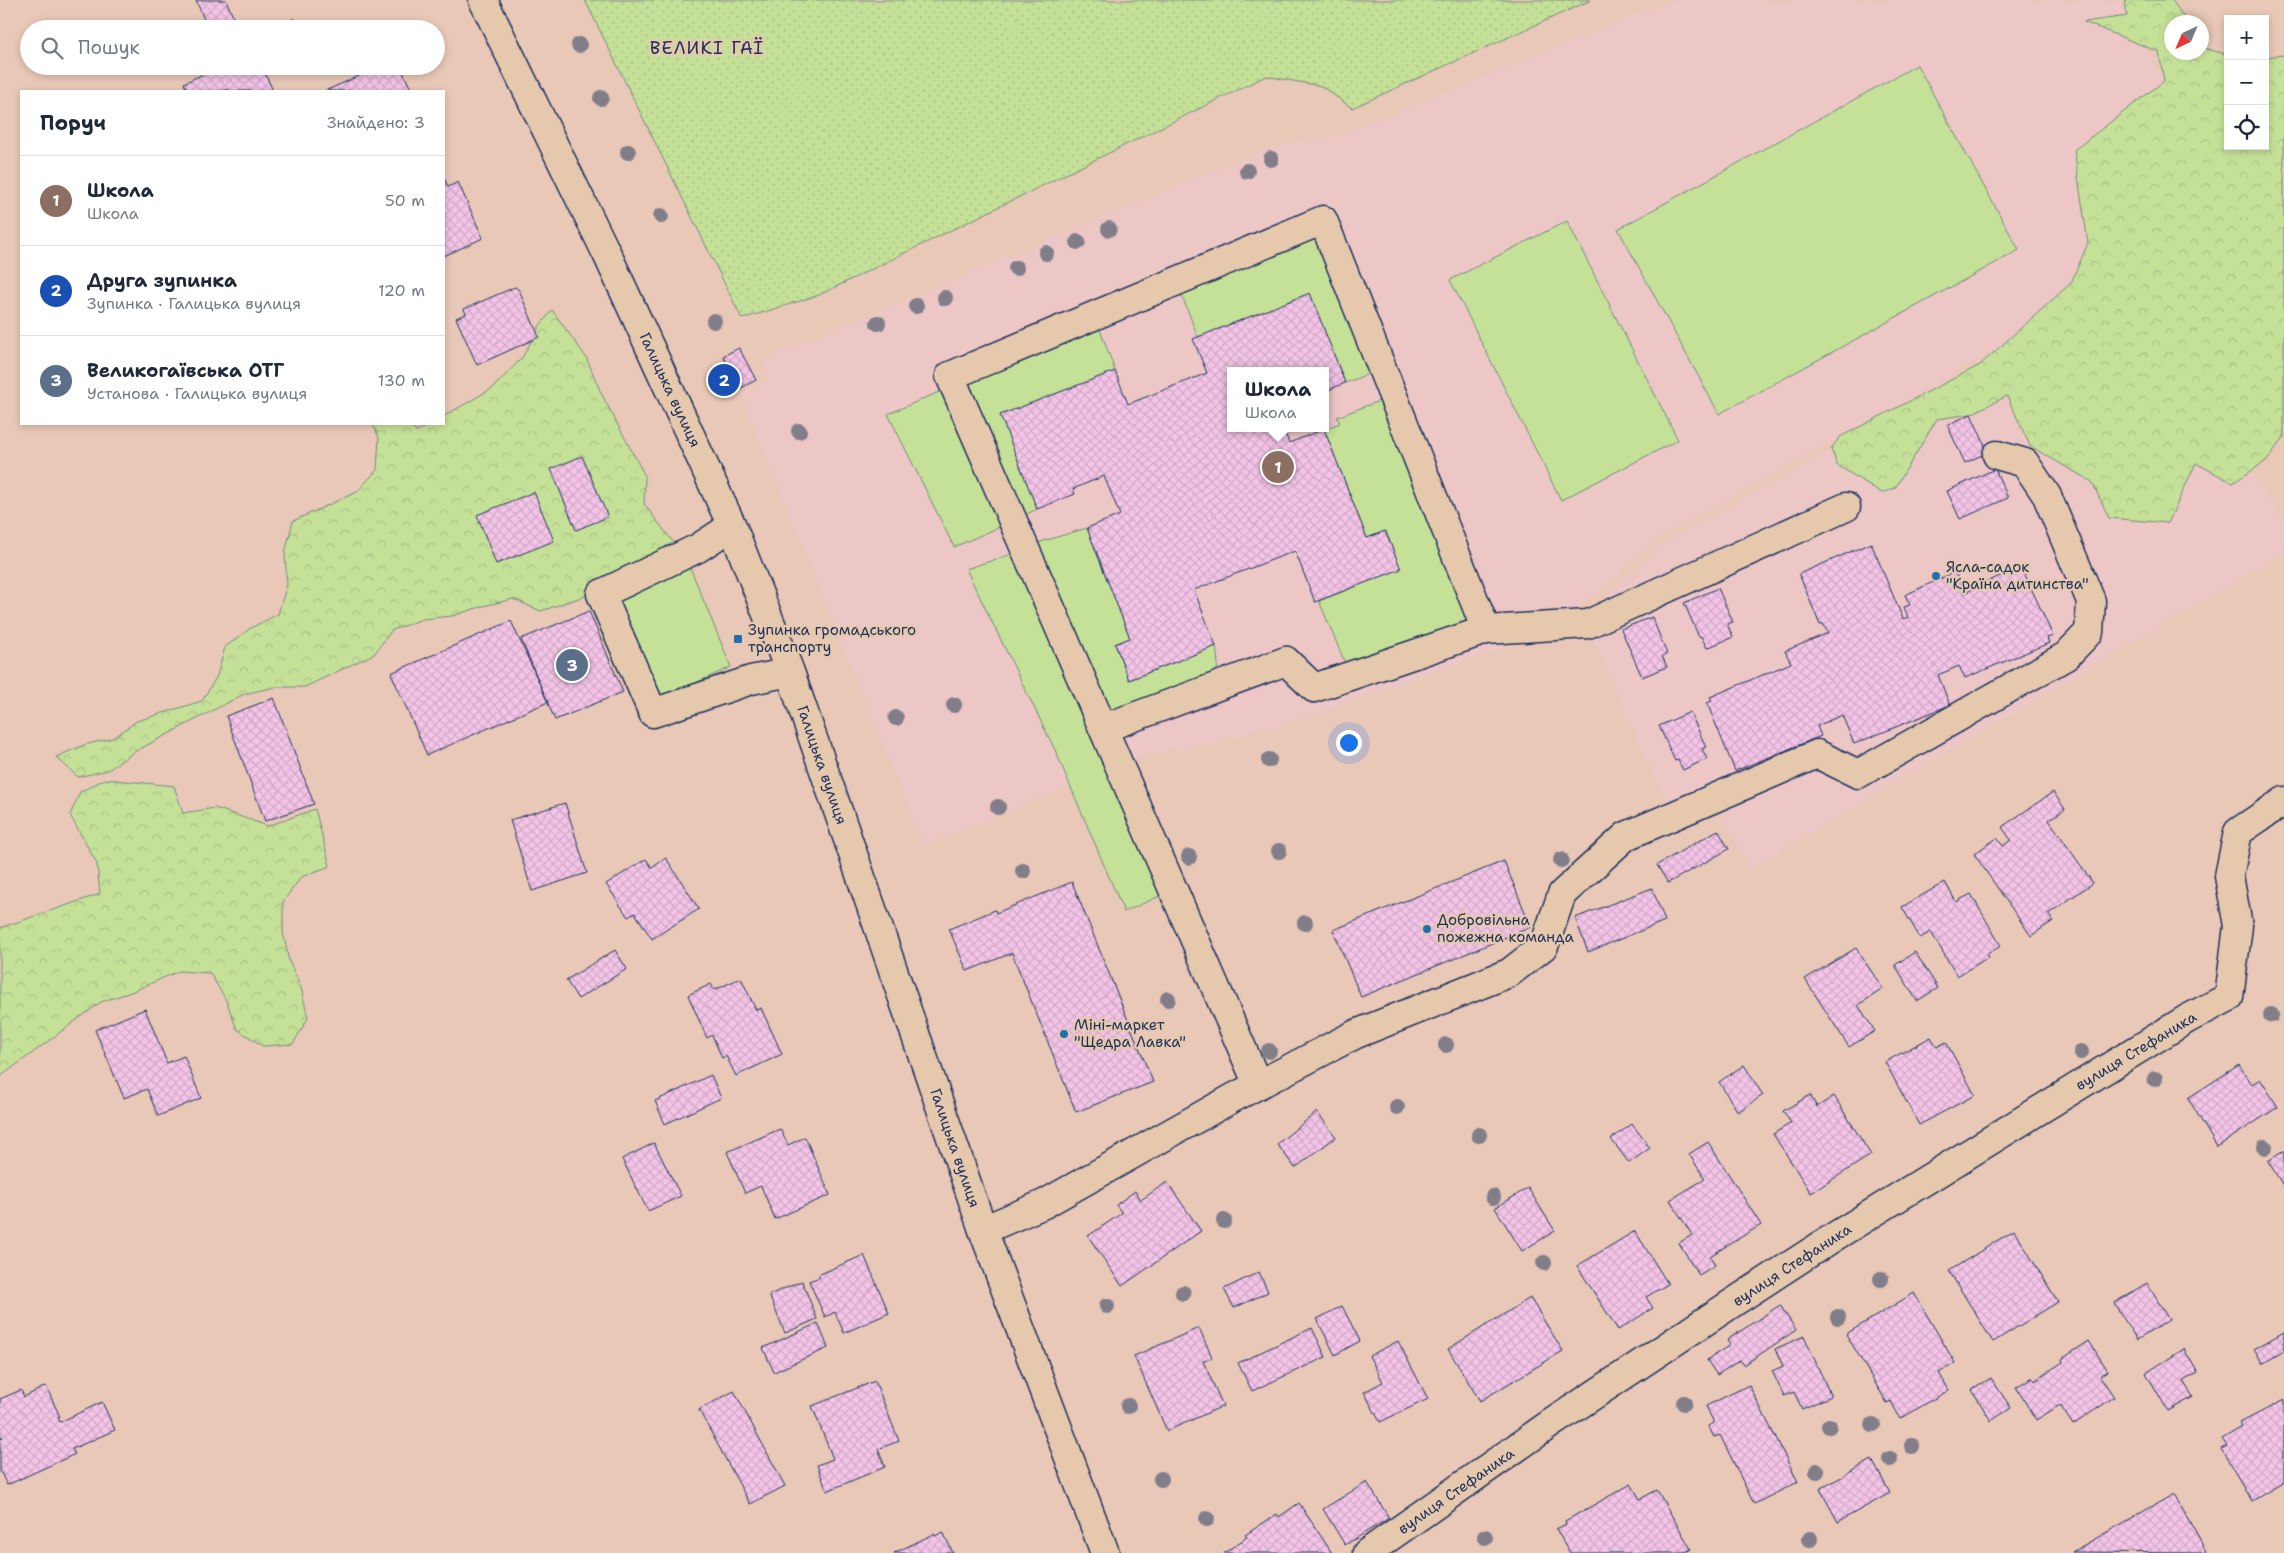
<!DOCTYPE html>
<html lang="uk">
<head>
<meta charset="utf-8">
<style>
	:root { --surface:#fff; --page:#f2f2f3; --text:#1f2937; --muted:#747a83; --line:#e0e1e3; --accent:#1f6fb2 }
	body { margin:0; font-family:"Shantell Sans",sans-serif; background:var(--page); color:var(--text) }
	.controls { position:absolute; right:15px; top:15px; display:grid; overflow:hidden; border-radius:0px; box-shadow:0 2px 8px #0003 }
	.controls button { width:45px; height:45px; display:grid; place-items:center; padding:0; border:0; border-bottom:1px solid var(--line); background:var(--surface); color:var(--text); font:25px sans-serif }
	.compass { position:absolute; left:2164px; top:15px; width:45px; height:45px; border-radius:50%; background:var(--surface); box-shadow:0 2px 8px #0003; rotate:224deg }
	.you { position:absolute; left:1348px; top:742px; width:18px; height:18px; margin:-12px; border:4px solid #fff; border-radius:50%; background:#1a73e8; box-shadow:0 0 0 8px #1a73e833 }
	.badge { display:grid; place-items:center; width:32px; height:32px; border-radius:50%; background:var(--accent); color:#fff; font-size:16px; font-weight:700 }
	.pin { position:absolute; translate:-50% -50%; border:2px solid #fff; box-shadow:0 1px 5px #0006 }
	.popup { position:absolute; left:1227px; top:367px; width:102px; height:65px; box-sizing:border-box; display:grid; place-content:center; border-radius:0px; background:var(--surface); filter:drop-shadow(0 1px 4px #0005); font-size:16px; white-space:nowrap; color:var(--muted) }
	.popup b { font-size:19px; color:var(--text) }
	.popup::after { content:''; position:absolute; left:50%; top:100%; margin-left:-10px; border:10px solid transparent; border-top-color:var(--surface) }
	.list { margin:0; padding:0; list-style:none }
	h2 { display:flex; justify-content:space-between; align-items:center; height:65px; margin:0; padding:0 20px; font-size:21px }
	h2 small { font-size:16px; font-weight:400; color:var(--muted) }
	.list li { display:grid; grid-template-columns:32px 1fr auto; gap:15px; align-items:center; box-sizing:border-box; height:90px; padding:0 20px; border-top:1px solid var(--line) }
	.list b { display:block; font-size:19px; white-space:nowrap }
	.list p { margin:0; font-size:16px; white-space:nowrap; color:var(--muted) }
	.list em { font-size:16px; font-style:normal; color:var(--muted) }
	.icon { flex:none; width:28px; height:28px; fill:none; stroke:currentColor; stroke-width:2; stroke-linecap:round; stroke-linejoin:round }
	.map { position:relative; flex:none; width:2284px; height:1553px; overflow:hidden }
	.search { position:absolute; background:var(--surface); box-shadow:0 2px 8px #0003; left:20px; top:20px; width:425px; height:55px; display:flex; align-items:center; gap:12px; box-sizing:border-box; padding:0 18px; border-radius:28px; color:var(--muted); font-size:19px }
	.panel { position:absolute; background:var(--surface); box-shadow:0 2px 8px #0003; left:20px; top:90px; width:425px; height:335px; border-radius:0px }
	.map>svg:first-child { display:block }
	.built { fill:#ecc7c6; fill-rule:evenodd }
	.grass { fill:#c5e198; stroke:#70887b }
	.forest { fill:url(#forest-crowns); stroke:#70887b }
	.garden { fill:url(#garden-dots); stroke:#70887b }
	.building { fill:url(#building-cross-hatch); stroke:#1b2f5e }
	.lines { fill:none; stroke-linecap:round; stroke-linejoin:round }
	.minor-casing { stroke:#1b2f5e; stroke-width:31 }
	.minor { stroke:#e6c9ad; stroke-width:28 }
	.tree { fill:#817e8a }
	.poi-dot { fill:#1f6fb2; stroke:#e6c9ad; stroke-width:2 }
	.labels { text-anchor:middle; stroke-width:4.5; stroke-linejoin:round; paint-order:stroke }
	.street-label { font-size:15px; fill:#1b2f5e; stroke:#e6c9ad }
	.poi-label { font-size:15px; fill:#1b2f5e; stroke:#e6c9ad; text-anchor:start }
	.quarter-label { font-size:18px; letter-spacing:1px; fill:#1b2f5e; stroke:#e6c9ad }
</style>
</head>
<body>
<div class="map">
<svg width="2284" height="1553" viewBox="0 0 2284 1553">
	<defs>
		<pattern id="forest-crowns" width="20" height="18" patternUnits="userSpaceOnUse" patternTransform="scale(1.25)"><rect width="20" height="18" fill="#c5e198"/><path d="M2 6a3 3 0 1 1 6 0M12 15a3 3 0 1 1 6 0" fill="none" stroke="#a9c185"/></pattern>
		<pattern id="garden-dots" width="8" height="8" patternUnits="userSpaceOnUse" patternTransform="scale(1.25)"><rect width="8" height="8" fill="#c5e198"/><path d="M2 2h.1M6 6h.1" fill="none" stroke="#a9c185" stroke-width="1.8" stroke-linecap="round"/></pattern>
		<pattern id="building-cross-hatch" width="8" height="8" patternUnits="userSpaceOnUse" patternTransform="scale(1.25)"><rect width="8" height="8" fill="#f4c4e6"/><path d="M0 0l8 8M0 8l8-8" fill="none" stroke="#d1a9c8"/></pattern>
	</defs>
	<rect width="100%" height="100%" fill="#e9c8b8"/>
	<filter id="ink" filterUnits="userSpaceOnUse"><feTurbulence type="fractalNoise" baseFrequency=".02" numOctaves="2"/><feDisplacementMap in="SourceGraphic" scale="10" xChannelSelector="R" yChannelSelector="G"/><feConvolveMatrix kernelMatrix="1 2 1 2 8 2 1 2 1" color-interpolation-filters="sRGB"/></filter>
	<g filter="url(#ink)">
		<path class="built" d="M1674,0H2120L2238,215L1655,540L1598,592L1530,638L1280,726L1135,759L924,846L741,394L769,379L762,360L1273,146L1331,139ZM1230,371H1326V428H1230Z
			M2124,290L2284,521V553L1750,869L1719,810L1678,829L1593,639L1603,600L1660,545Z"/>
		<path class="grass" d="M1917,65L2019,250L1719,414L1618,229Z
			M1567,221L1678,440L1561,500L1450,280Z
			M1311,236L1326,245L1376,371L1345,383L1310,294L1198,337L1180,291Z
			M1098,324L1115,371L1001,415L1037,509L1023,516L963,381Z
			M946,389L1004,525L954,547L888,414Z
			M1387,398L1470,605L1463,628L1348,670L1319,601L1400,569L1386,531L1367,538L1324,429L1340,423L1337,417Z
			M1087,528L1130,638L1115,644L1129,680L1216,646L1218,664L1216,675L1111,716L1037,543Z
			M1012,554L1160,896L1124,912L1055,750L966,569Z
			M689,565L731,667L662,698L655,695L614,602Z"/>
		<path class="forest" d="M2125,0H2172L2187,22H2172V52H2202V43L2205,48L2228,55V146H2265V57L2284,55V437L2266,461L2233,483L2196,463L2168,523L2109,518L2092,482L2030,446L2007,396L1971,414L1937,419L1895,488L1882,493L1837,465L1831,449L1840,437L1980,365L2071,283L2088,243L2074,150L2164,81L2159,52L2084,22L2127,16Z
			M552,310L586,357L601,393L645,476L644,504L680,551L590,594L541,611L513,599L483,606L452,616L423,619L392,630L374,654L305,687H275L244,694L134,752L108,770L78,777L56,757L84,745L113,738L137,721L202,701L217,676L225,647L251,628L278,614L287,585L285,553L293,521L357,492L377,470L379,438L373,424H408L416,432L430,424H444V416L493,388L522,358L539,327Z
			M105,779L174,786L183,813L215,808L268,826L315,809L330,866L301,877L283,902V932L289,961L301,988L308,1018L293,1044L263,1046L237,1029L226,1000L210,973L179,971L131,992L101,1002L0,1077V928L100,894L97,864L70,815L80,792Z"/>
		<path class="garden" d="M585,0H1591L1352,108L1321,86L1266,76L819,295L742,319Z"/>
		<path class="building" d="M196,0H226L234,19L208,29Z
			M294,18L302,29H279Z
			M221,66L224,68L228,66H262L273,91H229L228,89L222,91H187L184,83Z
			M381,66H400L412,91H325Z
			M444,178L448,187L458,182L483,238L444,256Z
			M515,287L519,290L539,337L477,365L456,318L466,314L464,309Z
			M1310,293L1345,383L1326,391V371H1230V428H1283L1289,443L1324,429L1367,538L1385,531L1401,569L1315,602L1295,551L1194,590L1216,646L1129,680L1115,644L1130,638L1087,528L1120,515L1104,476L1073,489L1075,494L1037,509L1000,415L1115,371L1128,404L1207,373L1193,339Z
			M739,348L756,380L741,388L723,356Z
			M1971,414L1988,452L1965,463L1947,425Z
			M582,456L608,517L576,530L551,469Z
			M1995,469L2008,498L1960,519L1947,491Z
			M534,492L554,541L496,564L477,515Z
			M1871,543L1903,619L1908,617L1904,607L1910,605L1905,595L1955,572L1964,593L2021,566L2053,636L2047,638L2049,643L1965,678L1959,666L1938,675L1950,705L1854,744L1842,715L1817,726L1821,736L1735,771L1707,703L1712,701L1710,697L1791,663L1785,651L1828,633L1823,624L1820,625L1799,574Z
			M1718,588L1733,622L1727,624L1733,637L1707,648L1701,636L1699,637L1684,603Z
			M589,611L623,692L555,720L521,639Z
			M1652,617L1667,654L1662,656L1667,667L1642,677L1621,629Z
			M511,621L548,702L427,755L391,673Z
			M274,698L314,804L265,821L226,716Z
			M1690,712L1706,747L1702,749L1707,759L1683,770L1678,760L1675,761L1659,726Z
			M2053,792L2065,809L2049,820L2093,883L2048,914L2053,921L2031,936L1974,854L1997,838L2003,846L2011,840L2002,827Z
			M565,803L587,873L532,891L510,820Z
			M1718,830L1729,849L1668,883L1657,865Z
			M666,858L699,909L652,939L635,913L628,917L606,884L646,859L652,868Z
			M1504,861L1531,927L1361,997L1333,930Z
			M1072,882L1153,1082L1076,1112L1012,953L967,971L949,929L995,910L996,913Z
			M1945,882L1956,902L1971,894L2001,946L1987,954L1989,957L1957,976L1931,932L1920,938L1902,907Z
			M1652,888L1665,921L1588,952L1575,918Z
			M1856,948L1883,989L1858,1005L1875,1031L1849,1047L1805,979Z
			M615,950L627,969L578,999L566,980Z
			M1915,952L1938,988L1917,1001L1895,965Z
			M741,978L756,1010L761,1008L782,1054L736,1076L726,1056L722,1058L712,1035L707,1038L688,995L711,984L714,990Z
			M145,1009L167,1063L184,1056L201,1098L158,1116L147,1089L124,1098L95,1030Z
			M1931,1037L1937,1047L1946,1042L1975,1095L1919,1125L1885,1062Z
			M1744,1065L1763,1095L1738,1112L1719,1082Z
			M2239,1065L2252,1084L2260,1079L2278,1107L2217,1147L2188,1098Z
			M711,1075L721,1098L665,1124L655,1101Z
			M1810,1095L1817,1107L1834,1096L1871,1155L1811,1193L1773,1134L1791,1123L1783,1111Z
			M1317,1112L1336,1137L1295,1168L1277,1144Z
			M1632,1124L1650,1148L1629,1163L1611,1139Z
			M780,1129L788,1145L805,1137L830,1195L775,1219L761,1186L745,1193L727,1152Z
			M1708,1142L1761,1225L1710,1256L1715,1265L1699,1275L1679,1243L1692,1235L1670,1200L1705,1179L1689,1154Z
			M654,1143L681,1196L648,1211L622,1159Z
			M2284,1151V1187L2268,1161Z
			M1167,1182L1201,1231L1122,1286L1088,1236L1122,1213L1116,1205L1135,1191L1141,1200Z
			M1528,1188L1555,1231L1522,1251L1495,1208Z
			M2014,1230L2058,1302L1993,1342L1949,1271Z
			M1635,1231L1668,1284L1646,1297L1653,1308L1618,1330L1577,1266Z
			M864,1255L889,1313L844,1333L835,1312L825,1317L809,1281L820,1277L818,1275Z
			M1259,1272L1268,1292L1234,1308L1224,1289Z
			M802,1281L817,1319L785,1333L769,1295Z
			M2147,1283L2169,1320L2137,1340L2114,1303Z
			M1914,1293L1955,1363L1939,1373L1949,1390L1900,1419L1891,1401L1887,1403L1846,1334Z
			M1530,1298L1563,1351L1480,1401L1448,1349Z
			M1780,1305L1796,1330L1744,1365L1740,1360L1717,1375L1707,1360L1730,1345L1727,1340Z
			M1342,1306L1360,1341L1335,1355L1317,1319Z
			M818,1323L828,1348L774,1372L763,1348Z
			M1199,1328L1212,1357L1203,1361L1223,1406L1167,1431L1134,1356Z
			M1312,1328L1326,1357L1252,1391L1238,1363Z
			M2284,1332V1351L2262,1364L2254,1349Z
			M1804,1336L1831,1396L1802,1409L1794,1392L1784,1396L1772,1371L1783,1366L1775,1349Z
			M1398,1341L1428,1399L1380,1422L1364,1392L1383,1382L1369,1356Z
			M2089,1341L2108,1371L2100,1376L2114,1397L2073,1425L2060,1405L2036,1420L2016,1387L2033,1377L2035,1380L2063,1362L2062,1359Z
			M2184,1349L2198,1373L2183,1381L2193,1397L2168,1411L2146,1373Z
			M1991,1378L2011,1408L1991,1421L1972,1390Z
			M875,1381L899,1441L878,1449L885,1467L827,1491L817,1465L833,1459L812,1406Z
			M1749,1385L1798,1482L1754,1504L1720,1435L1714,1437L1708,1426L1714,1423L1706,1406Z
			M46,1386L60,1417L58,1418L60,1422L102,1402L115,1430L72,1449L75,1454L7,1485L0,1471V1439L3,1438L0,1434V1399L21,1390L24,1397Z
			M734,1391L785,1486L750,1504L699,1410Z
			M2284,1400V1482L2252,1501L2221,1449L2227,1446L2222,1439L2242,1427L2240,1423Z
			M1872,1460L1890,1493L1838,1522L1820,1489Z
			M1367,1482L1389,1518L1345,1545L1323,1509Z
			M1631,1484L1640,1499L1657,1490L1691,1549L1684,1553H1570L1556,1529L1566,1524L1565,1521Z
			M2174,1494L2207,1553L2072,1552Z
			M1299,1503L1332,1553H1224L1247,1537L1245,1535L1277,1514L1279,1517Z
			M943,1532L953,1553H894L934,1534L935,1536Z"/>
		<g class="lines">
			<g class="minor-casing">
				<path id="minor" d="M483,0L607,254L732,526L790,672L983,1230L1105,1553
					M732,526L698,548L601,594L653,713L751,680L790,672
					M1486,630L1588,624L1846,507
					M1104,728L1286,661L1314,688L1486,630L1323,220L950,376L1258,1085
					M983,1230L1044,1204L1233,1098L1356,1034L1509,973L1544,946L1562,894L1626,836L1817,754L1858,774L2066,656L2089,632L2091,601L2047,496L2025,463L1997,455
					M1367,1553L1550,1424L1734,1302L1837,1235L2187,1019L2229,997L2238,926L2229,876L2238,832L2284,801"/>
			</g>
			<use href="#minor" class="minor"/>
		</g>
		<g class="tree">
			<circle cx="579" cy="45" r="8"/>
			<circle cx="601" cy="98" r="8"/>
			<circle cx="628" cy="152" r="8"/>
			<circle cx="1271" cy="159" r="8"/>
			<circle cx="1247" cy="171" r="8"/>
			<circle cx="661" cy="216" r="8"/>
			<circle cx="1109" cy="229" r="8"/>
			<circle cx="1078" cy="242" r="8"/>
			<circle cx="1046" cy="253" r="8"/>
			<circle cx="1016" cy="268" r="8"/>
			<circle cx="945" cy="298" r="8"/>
			<circle cx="916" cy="306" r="8"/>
			<circle cx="714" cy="321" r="8"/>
			<circle cx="878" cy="323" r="8"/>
			<circle cx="799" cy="431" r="8"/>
			<circle cx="954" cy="705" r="8"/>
			<circle cx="896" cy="718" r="8"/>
			<circle cx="1269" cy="760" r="8"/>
			<circle cx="998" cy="807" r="8"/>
			<circle cx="1279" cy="851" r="8"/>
			<circle cx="1189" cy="857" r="8"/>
			<circle cx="1561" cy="860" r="8"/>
			<circle cx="1023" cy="871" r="8"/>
			<circle cx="1305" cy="923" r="8"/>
			<circle cx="1168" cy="999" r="8"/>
			<circle cx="2271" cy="1015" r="8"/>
			<circle cx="1446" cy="1045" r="8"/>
			<circle cx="1269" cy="1051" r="8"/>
			<circle cx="2081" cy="1052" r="8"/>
			<circle cx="2155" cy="1079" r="8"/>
			<circle cx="1397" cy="1107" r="8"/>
			<circle cx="1479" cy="1135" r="8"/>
			<circle cx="2265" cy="1147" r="8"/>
			<circle cx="1493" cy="1197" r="8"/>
			<circle cx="1224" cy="1221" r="8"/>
			<circle cx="1544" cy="1263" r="8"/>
			<circle cx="1881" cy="1279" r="8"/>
			<circle cx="1183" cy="1293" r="8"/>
			<circle cx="1107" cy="1306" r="8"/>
			<circle cx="1838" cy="1317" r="8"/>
			<circle cx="1684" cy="1403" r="8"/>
			<circle cx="1128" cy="1406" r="8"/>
			<circle cx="1873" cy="1425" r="8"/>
			<circle cx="1829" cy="1426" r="8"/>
			<circle cx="1912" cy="1446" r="8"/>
			<circle cx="1890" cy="1459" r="8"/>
			<circle cx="1817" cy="1471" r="8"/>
			<circle cx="1161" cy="1479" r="8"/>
			<circle cx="1207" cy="1519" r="8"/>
			<circle cx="1485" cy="1537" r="8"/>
			<circle cx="1810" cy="1539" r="8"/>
		</g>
	</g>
	<g class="poi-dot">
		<circle cx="1936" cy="576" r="5"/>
		<rect x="733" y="634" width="10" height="10" rx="2.5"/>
		<circle cx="1427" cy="929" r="5"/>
		<circle cx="1064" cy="1034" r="5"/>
	</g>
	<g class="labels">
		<g class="street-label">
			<text transform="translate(670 390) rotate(65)" y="5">Галицька вулиця</text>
			<text transform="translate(822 765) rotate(71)" y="5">Галицька вулиця</text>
			<text transform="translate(2136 1051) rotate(-31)" y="5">вулиця Стефаника</text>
			<text transform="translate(955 1148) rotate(71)" y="5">Галицька вулиця</text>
			<text transform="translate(1792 1265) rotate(-33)" y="5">вулиця Стефаника</text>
			<text transform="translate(1456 1491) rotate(-35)" y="5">вулиця Стефаника</text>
		</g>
		<g class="poi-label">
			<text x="1946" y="572">Ясла-садок<tspan x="1946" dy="17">"Країна дитинства"</tspan></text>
			<text x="748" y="635">Зупинка громадського<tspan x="748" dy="17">транспорту</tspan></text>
			<text x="1437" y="925">Добровільна<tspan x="1437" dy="17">пожежна команда</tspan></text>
			<text x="1074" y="1030">Міні-маркет<tspan x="1074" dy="17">"Щедра Лавка"</tspan></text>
		</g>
		<g class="quarter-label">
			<text x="707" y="54">ВЕЛИКІ ГАЇ</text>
		</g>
	</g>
</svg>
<div class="controls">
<button>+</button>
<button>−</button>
<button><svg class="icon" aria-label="locate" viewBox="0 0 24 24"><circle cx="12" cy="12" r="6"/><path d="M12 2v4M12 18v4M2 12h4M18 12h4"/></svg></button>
</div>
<svg class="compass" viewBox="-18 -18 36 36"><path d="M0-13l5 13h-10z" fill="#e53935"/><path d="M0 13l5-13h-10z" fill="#747a83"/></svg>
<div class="you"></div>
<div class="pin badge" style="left:1278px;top:467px;background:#8d6e63">1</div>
<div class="popup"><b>Школа</b>Школа</div>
<div class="pin badge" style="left:724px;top:380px;background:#1a4fb4">2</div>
<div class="pin badge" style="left:572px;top:665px;background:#5c6f8a">3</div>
<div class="search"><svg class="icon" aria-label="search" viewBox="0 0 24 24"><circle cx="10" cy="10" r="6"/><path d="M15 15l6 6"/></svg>Пошук</div>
<section class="panel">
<h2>Поруч<small>Знайдено: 3</small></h2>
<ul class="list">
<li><span class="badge" style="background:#8d6e63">1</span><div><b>Школа</b><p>Школа</p></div><em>50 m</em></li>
<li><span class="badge" style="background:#1a4fb4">2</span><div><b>Друга зупинка</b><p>Зупинка · Галицька вулиця</p></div><em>120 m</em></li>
<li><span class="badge" style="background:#5c6f8a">3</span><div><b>Великогаївська ОТГ</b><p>Установа · Галицька вулиця</p></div><em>130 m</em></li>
</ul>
</section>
</div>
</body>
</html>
